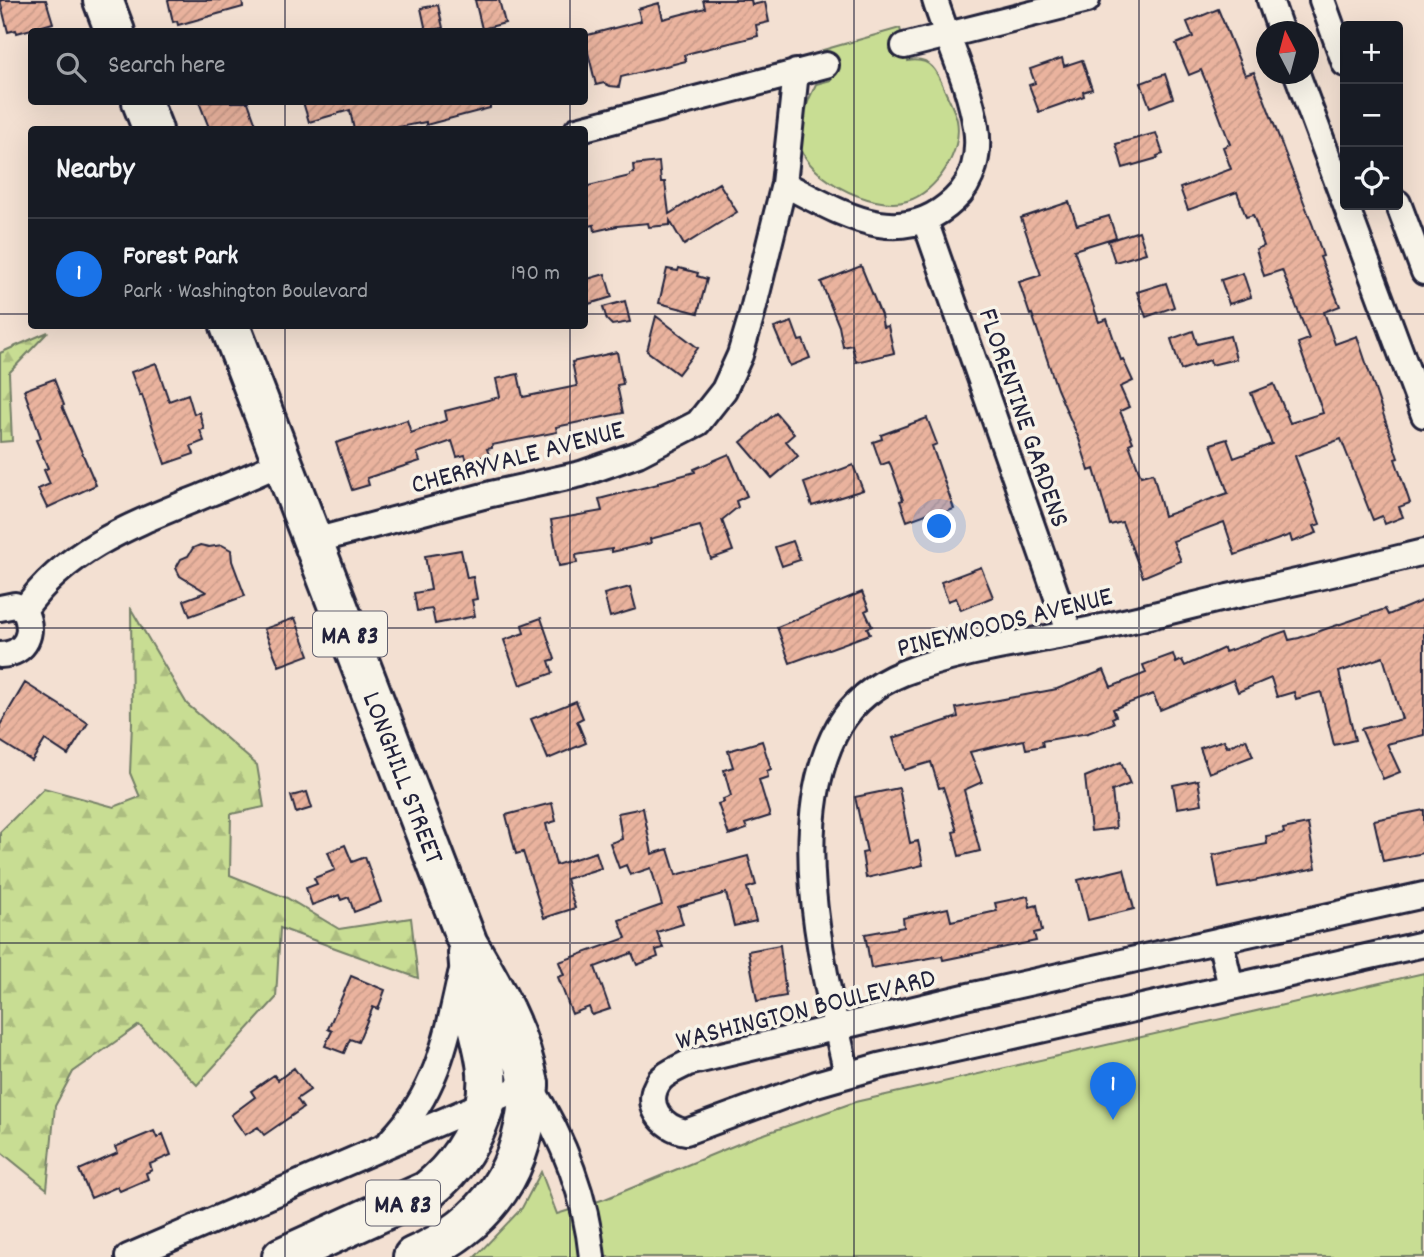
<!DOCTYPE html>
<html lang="en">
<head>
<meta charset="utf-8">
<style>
	:root { --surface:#171b24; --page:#242831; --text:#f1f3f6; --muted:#9ea1a6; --line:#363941; --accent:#1a73e8 }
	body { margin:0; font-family:Dekko,sans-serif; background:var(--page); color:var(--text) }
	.controls { position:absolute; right:21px; top:21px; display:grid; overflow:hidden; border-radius:7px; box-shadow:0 7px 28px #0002 }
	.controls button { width:63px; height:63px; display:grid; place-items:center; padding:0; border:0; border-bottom:2px solid var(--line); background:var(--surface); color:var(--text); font:35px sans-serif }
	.compass { position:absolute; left:1256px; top:21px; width:63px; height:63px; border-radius:50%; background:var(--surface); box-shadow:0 7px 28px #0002; rotate:354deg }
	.you { position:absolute; left:940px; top:527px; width:24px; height:24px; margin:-18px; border:5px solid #fff; border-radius:50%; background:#1a73e8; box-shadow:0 0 0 10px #1a73e833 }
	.badge { display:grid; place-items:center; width:46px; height:46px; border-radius:50%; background:var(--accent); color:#fff; font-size:23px; font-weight:700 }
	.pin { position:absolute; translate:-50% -58px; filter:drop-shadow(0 2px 4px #0008) }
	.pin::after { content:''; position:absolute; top:37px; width:24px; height:21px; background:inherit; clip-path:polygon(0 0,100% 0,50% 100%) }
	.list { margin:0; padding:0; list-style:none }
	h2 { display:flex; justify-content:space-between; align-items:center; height:91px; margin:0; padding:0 28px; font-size:30px }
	h2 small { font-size:23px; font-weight:400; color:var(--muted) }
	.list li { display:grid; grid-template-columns:46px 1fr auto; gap:21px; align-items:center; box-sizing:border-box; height:112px; padding:0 28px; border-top:2px solid var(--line) }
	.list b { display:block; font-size:26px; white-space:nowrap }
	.list p { margin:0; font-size:23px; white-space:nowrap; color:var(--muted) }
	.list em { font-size:23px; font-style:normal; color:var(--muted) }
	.icon { flex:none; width:38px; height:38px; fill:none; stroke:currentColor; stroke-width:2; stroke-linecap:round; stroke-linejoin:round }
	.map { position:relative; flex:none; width:1424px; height:1257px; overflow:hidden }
	.search { position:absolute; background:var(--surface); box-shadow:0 7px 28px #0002; left:28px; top:28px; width:560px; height:77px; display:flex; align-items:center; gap:18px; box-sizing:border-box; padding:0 24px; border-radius:7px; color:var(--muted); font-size:26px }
	.panel { position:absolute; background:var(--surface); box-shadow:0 7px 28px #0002; left:28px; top:126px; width:560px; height:203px; border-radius:7px }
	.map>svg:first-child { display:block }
	.green { fill:#c8dd93; stroke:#758067; stroke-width:2 }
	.forest { fill:url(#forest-firs); stroke:#758067; stroke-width:2 }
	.building { fill:url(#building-hatch); stroke:#22223b; stroke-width:2 }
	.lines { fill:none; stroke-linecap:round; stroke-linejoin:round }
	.minor-casing { stroke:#22223b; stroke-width:30 }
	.primary-casing { stroke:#22223b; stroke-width:44 }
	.motorway-casing { stroke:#22223b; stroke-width:44 }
	.minor { stroke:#f7f3e8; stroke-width:24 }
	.primary { stroke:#f7f3e8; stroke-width:38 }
	.motorway { stroke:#f7f3e8; stroke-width:38 }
	.grid { fill:none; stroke:#22223b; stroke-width:2; stroke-opacity:0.55 }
	.labels { text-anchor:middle; stroke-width:7; stroke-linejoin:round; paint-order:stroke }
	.shield { fill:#f7f3e8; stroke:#62616f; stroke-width:2 }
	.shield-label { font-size:26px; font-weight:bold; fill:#22223b }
	.street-label { font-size:28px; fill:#22223b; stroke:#f7f3e8 }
</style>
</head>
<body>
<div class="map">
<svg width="1424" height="1257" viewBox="0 0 1424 1257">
	<defs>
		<pattern id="forest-firs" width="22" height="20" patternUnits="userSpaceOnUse" patternTransform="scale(1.75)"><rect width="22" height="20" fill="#c8dd93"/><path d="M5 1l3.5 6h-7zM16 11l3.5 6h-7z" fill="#acbd80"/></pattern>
		<pattern id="building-hatch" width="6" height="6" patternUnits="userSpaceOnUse" patternTransform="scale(1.75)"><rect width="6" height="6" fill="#eab39e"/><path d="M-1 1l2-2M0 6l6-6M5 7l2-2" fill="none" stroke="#c89a89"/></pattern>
	</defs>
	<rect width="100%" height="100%" fill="#f3e0d2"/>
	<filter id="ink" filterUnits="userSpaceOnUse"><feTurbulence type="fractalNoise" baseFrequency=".0143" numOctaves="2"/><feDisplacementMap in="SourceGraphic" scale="14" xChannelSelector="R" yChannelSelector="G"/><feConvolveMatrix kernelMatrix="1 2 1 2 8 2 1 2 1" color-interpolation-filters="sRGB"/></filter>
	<g filter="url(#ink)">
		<path class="green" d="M900,28L908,61C931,57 937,71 945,91C949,100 955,111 957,120C963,151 937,192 907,201C873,212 796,175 799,135C801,118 809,98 816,84L831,80L823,50Z
			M1424,973V1257H475L522,1208L541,1172L557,1214L605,1199L750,1139L855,1102Z"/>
		<path class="forest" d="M48,332L9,373L12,441L0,442V353Z
			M131,609L187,704L257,765L264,807L231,814L230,875L287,898L339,929L411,918L418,978L280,928L276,998L197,1085L139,1025L73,1072L55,1106L47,1189L0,1151V832L44,788L114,807L140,797L130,773L132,723Z"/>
		<path class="building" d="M0,0H46L53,23L17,33L16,30L8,32Z
			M168,0H242L243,7L178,25L177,21L173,22Z
			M475,0H499L505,23L482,29Z
			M703,0H751L752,5L765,2L769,22L756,25L758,36L690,53L684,55L686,61L621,77L619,87L610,86L604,83L596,85L584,36L641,21L638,9L659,3L663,19L705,8Z
			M438,5L443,28L426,31L421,8Z
			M1218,9L1245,75L1254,72L1313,226L1323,256L1320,257L1340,306L1324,312L1335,344L1357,336L1398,458L1395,459L1410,503L1399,507L1403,517L1385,524L1382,516L1373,520L1341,439L1295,456L1320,524L1314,526L1317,533L1292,542L1290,535L1235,555L1224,522L1173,541L1181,561L1143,577L1122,522L1110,525L1094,469L1089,471L1079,439L1057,389L1032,314L1030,315L1019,282L1041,275L1021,218L1069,202L1077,225L1109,216L1116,237L1074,250L1099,322L1107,319L1121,360L1123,359L1133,381L1120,387L1129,407L1120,411L1133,442L1129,444L1141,476L1153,473L1164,516L1228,493L1211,444L1227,439L1234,458L1272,444L1251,393L1274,384L1290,423L1323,413L1298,343L1309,339L1282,270L1264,276L1256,249L1264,246L1253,215L1246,217L1237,192L1188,210L1180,188L1231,169L1223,147L1230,144L1210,91L1201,70L1189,75L1176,44L1193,37L1187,22Z
			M1062,58L1064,66L1082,60L1092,89L1083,92L1084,96L1039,112L1029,85L1035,83L1030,69Z
			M1165,74L1173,98L1150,107L1141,83Z
			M199,102H248L258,130H210Z
			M303,102H490V108L426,125V122L383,130H354L350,110L309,122Z
			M1156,133L1163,154L1157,156L1158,158L1123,168L1116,144Z
			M659,162L661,182H665L669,214L719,183L737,212L684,245L670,221V225L649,227L648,223L617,226L595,231L594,225L584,227V187L630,176V174L634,173L633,165Z
			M1139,231L1146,253L1115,262L1108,241Z
			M861,266L881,315L883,327L888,326L894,353L856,362L852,345L843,347L839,326L821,282Z
			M679,268L698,273L697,276L707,279L698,313L659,303L667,269L678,271Z
			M1243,273L1251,297L1229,304L1221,280Z
			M605,274L612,297L589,304L584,280Z
			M1166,283L1174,307L1146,317L1137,292Z
			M625,301L630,322L612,325L607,320L603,307Z
			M656,316L698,348L678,374L647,351Z
			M792,322L799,341L803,340L810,358L790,366L774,328Z
			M1193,331L1197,344L1230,336L1236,359L1211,365L1210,360L1181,370L1171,339Z
			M617,352L623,384L617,385L623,413L556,427L557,432L492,445V448L487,449L489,455L467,461L465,455L457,457L452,441L417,453L420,461L367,478L369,485L352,490L336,443L407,420L411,433L447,420L445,411L500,397L496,379L518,374L523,397L577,386L572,362Z
			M156,363L169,401L188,394L194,414L199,412L204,429L200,430L204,441L191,446L194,454L165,464L142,395L140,396L131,372Z
			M54,379L64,405L62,406L96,485L47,508L38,489L50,484L44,470L48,468L36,440L41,438L24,390Z
			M776,413L794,434L786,441L798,456L772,478L741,442Z
			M927,418L937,444L932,446L954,509L935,516L934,511L907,521L900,501L903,500L891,466L889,462L881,465L873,442L882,439L881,435Z
			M729,454L747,496L736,501L738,507L722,520L733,551L711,559L700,526L650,539L651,543L612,552V549L576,555L577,563L559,566L551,520L602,511L599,499L658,484V482L695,472L694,469Z
			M853,465L863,490L812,506L804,483Z
			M793,541L800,560L782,566L775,547Z
			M200,545L209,547L222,545L231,550L232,561L245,596L190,616L184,600L206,592L180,576L176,568L181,559L188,556L193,548Z
			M461,550L467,578L473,577L477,599L472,600L475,616L435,624L432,609L417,611L414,593L431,590L425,556Z
			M981,567L993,597L961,610L956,598L948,601L941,582Z
			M630,587L636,609L610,617L604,594Z
			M862,592L869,609L865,611L872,626L867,628L870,634L790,663L777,627Z
			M1424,600V735L1387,744L1400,772L1383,779L1361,729L1402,719L1383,657L1339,672L1355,740L1334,745L1321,692L1296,699L1294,692L1277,697L1271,678L1238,692L1233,680L1160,710L1153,694L1113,709L1116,716L1112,718L1114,723L1088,733L1042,741L1043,746L1026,749L1024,740L970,752L982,782L964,790L980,851L959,856L953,832L957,831L943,787L939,788L931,762L904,770L893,738L958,717L956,708L1057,689L1104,670L1111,687L1146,673L1143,665L1173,654L1176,663L1182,660L1185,666L1224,648L1225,652L1286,631L1289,640L1299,638L1385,609L1388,615Z
			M295,618L309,655L279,666L264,629Z
			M541,618L555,659L549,661L553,673L520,685L504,640L524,633L522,625Z
			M25,683L88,723L68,755L45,740L32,761L0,741V725Z
			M576,701L583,718L577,721L586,743L548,759L531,719Z
			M1246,739L1253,756L1209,773L1200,748L1224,740L1227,747Z
			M762,741L771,769L767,771L768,777L759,780L770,816L745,824L747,829L729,835L718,804L724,802L723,799L731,796L724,770L733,767L728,751Z
			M1121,762L1130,784L1112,791L1116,828L1091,831L1085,777Z
			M1198,780L1202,804L1177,808L1173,785Z
			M899,788L910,843L918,841L923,865L866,878L862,853L867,852L855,797Z
			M307,792L312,808L296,813L291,796Z
			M552,803L556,821L546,824L556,865L596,852L601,868L566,879L575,908L544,918L523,852L516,854L506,815Z
			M643,808L652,854L668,849L676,875L748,856L756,885L747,888L756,921L734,926L726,893L678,907L683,924L657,932L663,948L656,950L658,957L637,965L632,953L595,967L610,1009L592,1015L589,1007L572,1014L558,977L564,975L559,962L626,938L619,920L662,905L651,868L630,875L626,865L619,868L610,843L622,839L618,813Z
			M1424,810V853L1383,861L1374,820Z
			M1308,824L1316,868L1219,888L1213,855L1267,844L1266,836L1284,833L1283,829Z
			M345,845L352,862L365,857L381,902L354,912L349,897L341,900L339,895L312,905L306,888L317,884L314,878L335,870L328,852Z
			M1124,869L1134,909L1088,920L1078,880Z
			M1028,896L1030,907L1037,905L1042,931L1034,933L1036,941L943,960L942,956L871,968L865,934L904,927L903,918L948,908L951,921L997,911L995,903Z
			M780,945L786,996L757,1001L748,951Z
			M351,976L385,990L378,1009L373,1007L358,1042L350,1039L344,1053L325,1046L332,1031L328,1029Z
			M294,1068L310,1090L297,1099L303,1108L264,1135L258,1127L245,1135L231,1115L255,1097L251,1091L274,1075L278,1080Z
			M154,1131L157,1138L163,1134L171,1155L150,1164L152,1170L146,1173L148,1179L120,1191L117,1187L91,1198L79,1170L118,1153L115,1147Z"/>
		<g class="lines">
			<g class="minor-casing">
				<path id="minor" d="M1270,0L1281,32
					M1322,0L1345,64
					M904,46L1087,0
					M1297,74L1424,415
					M577,130L826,65
					M784,184C840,212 899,252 954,200C974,182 980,153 976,127C969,83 948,42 935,0
					M1398,203L1424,272
					M925,221L1070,634
					M314,541L491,494L581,474L638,454L698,423L724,390L740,355L751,318L784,184L796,72
					M0,608L15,605L24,610C35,632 27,654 0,655
					M24,610C68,546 140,522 208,494C234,484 258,473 283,462
					M1424,895L969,996L688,1063C679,1068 667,1072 660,1080C642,1104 662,1128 686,1132L816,1084L879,1066L1424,944
					M1220,940L1231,987
					M847,1074C824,973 784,822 839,726C854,701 876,684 903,673C959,651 1020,644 1078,632C1128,622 1178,609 1228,597C1293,583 1359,568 1424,552
					M391,1140C438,1091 447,1037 461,974
					M128,1257L529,1084C562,1136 586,1196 592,1257"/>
			</g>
			<g class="primary-casing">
				<path id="primary" d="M103,0L115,32
					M142,102L153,130
					M230,326L468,944C494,988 520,1033 529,1084
					M468,953C470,973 470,993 475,1013C482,1045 492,1071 485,1104"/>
			</g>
			<g class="motorway-casing">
				<path id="motorway" d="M282,1257L427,1191C457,1167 474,1140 485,1104
					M413,1257C490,1223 526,1169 529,1084"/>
			</g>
			<use href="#minor" class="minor"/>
			<use href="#primary" class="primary"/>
			<use href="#motorway" class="motorway"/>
		</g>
	</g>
	<path class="grid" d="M285,0V32M570,0V32M854,0V1257M1139,0V1257M285,102V130M570,102V130M0,314H32M584,314H1424M285,326V1257M570,326V1257M0,628H1424M0,943H1424"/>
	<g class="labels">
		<g class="shield">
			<rect x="313" y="611.5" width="74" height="45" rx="5"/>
			<rect x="366" y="1180.5" width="74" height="45" rx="5"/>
		</g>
		<g class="shield-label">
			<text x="350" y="643">MA 83</text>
			<text x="403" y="1212">MA 83</text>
		</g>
		<g class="street-label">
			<text transform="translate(1026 417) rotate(71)" y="10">FLORENTINE GARDENS</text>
			<text transform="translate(517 455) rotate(-15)" y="10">CHERRYVALE AVENUE</text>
			<text transform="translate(1004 620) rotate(-14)" y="10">PINEYWOODS AVENUE</text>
			<text transform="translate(405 777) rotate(69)" y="10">LONGHILL STREET</text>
			<text transform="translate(805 1007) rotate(-14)" y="10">WASHINGTON BOULEVARD</text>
		</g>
	</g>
</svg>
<div class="controls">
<button>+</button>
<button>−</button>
<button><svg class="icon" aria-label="locate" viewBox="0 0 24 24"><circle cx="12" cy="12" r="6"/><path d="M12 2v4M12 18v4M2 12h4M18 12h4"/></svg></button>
</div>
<svg class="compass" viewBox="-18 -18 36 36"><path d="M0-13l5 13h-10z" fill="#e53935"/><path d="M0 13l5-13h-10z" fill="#9ea1a6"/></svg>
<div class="you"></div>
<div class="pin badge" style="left:1113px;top:1120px">1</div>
<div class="search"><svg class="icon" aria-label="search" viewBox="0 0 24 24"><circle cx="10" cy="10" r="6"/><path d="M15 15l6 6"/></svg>Search here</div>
<section class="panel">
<h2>Nearby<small></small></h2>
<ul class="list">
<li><span class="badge">1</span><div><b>Forest Park</b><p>Park · Washington Boulevard</p></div><em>190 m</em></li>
</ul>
</section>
</div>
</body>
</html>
